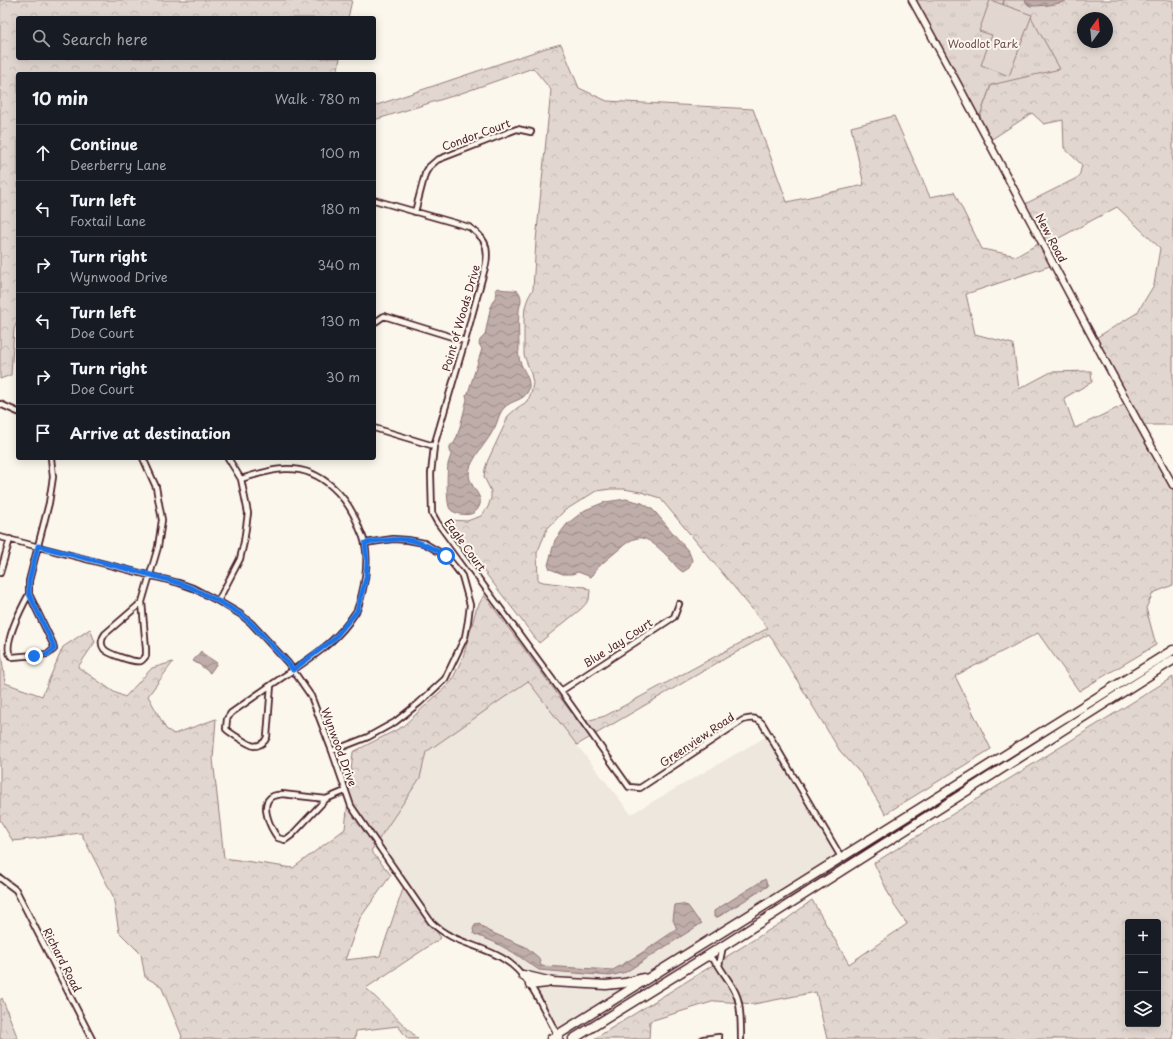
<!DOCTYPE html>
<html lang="en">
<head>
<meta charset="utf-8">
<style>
	:root { --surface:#171b24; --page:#20242c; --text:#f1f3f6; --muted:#9ea1a6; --line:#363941 }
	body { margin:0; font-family:"Playpen Sans",sans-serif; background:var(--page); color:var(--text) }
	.controls { position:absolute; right:12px; bottom:12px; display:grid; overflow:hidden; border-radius:4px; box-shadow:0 2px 10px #0003 }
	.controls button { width:36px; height:36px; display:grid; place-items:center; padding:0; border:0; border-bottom:1px solid var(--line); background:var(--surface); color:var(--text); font:20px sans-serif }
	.compass { position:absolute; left:1077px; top:12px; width:36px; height:36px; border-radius:50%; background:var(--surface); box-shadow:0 2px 10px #0003; rotate:15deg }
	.stop { position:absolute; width:12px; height:12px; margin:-9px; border:3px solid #1a73e8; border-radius:50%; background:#fff }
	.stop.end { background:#1a73e8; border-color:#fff; box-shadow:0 1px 4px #0008 }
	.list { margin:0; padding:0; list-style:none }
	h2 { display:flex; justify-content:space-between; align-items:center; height:52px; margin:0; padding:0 16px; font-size:17px }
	h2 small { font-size:13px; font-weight:400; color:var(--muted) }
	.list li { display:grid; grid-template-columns:26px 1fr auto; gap:12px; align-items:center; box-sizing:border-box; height:56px; padding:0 16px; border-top:1px solid var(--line) }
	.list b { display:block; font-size:15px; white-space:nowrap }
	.list p { margin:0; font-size:13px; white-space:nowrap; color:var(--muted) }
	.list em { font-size:13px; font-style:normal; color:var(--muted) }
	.icon { flex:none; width:22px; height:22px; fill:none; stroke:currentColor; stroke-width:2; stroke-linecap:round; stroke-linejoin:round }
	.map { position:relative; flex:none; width:1173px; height:1039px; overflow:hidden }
	.search { position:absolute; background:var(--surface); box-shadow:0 2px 10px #0003; left:16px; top:16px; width:360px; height:44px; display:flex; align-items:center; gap:10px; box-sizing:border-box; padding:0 14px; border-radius:4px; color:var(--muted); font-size:15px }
	.panel { position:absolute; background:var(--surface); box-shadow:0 2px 10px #0003; left:16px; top:72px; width:360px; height:388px; border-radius:4px }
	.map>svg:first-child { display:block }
	.built { fill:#eee7de }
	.forest { fill:url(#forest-crowns); stroke:#967b7e; fill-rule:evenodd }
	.park { fill:url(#park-tufts); stroke:#967b7e }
	.pitch { fill:#e2d7d0; stroke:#967b7e }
	.water { fill:url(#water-waves); stroke:#907477 }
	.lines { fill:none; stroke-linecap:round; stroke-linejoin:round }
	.street-casing { stroke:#4a1f2b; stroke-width:8 }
	.secondary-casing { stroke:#4a1f2b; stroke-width:9 }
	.highway-casing { stroke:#4a1f2b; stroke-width:11 }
	.street { stroke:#fbf7ec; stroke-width:4.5 }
	.secondary { stroke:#fbf7ec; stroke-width:6 }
	.highway { stroke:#fbf7ec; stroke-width:8 }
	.route { stroke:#1a73e8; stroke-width:5 }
	.labels { text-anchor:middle; stroke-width:4; stroke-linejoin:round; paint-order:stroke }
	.park-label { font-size:11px; fill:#704d54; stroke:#fbf7ec }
	.street-label { font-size:11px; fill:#4a1f2b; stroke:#fbf7ec }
</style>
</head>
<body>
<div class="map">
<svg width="1173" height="1039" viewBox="0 0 1173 1039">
	<defs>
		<pattern id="forest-crowns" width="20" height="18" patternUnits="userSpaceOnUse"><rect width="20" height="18" fill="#e2d7d0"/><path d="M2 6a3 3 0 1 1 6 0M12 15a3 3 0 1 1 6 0" fill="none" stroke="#c3b8b3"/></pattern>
		<pattern id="park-tufts" width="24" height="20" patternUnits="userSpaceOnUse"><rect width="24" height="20" fill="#e2d7d0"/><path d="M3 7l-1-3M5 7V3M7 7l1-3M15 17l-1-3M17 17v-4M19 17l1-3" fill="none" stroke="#c3b8b3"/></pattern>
		<pattern id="water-waves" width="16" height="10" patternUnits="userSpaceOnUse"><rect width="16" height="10" fill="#bfadaa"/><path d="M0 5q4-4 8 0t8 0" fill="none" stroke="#9d8c8b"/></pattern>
	</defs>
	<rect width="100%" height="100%" fill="#fbf7ec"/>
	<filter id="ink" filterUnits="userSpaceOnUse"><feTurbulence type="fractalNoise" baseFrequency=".025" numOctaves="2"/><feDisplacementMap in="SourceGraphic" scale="8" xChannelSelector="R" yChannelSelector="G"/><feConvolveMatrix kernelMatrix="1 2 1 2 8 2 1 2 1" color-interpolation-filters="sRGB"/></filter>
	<g filter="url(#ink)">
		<path class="built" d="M528,681L577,745L631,814L769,735L841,857L557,1035L530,985L518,969L483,949L436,927L377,843L420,778L426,752Z"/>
		<path class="forest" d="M0,0H352L348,18H18V58H340L337,74H18V320L14,329L11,375L0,379Z
			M1004,0H1173V425H1139L1173,487V585L1153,593L1146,608L1156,645L1079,691L1038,633L955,676L991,749L885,814L882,808L862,775L840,751L769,634L717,663L577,745L528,681L426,752L420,778L371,851L391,875L360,918L345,960L380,956L404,886L441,938L366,988L418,1039H408L398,1026L356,1031L355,1039H181L182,1036L161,986L145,977L141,954L119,932L113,896L81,833L13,841L0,820V649L1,651L5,683L42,696L63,647L90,629L95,642L78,667L114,692L125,697L152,668L173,662L148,696L166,729L174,734L216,719L213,759L224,858L293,868L345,829L353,752L402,727L451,682L463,657L476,610L484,595L579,723L605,716L768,628L660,498L641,492L624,489H611L596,491L564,511L547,529L537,553L538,580L543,582L585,587L590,590L589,600L581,609L539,643L457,536L450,520L467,521L481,516L488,507L491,498V491L484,477L485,469L488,460L505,424L508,416L517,408L525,403L529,398L531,393L533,383L531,374L524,355V320L525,307L528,298L533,289L536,241L551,90L533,68L456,95L374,120V106L546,48L561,44L579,88L607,101L753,109L787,202L864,185L851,127L894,116L930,197L954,192L982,249L1017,256L1043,241L1023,205L1079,177L1082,165L1064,148L1063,120L1044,124L1032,113L992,139L978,121L991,85ZM1083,18H1107V42H1083ZM1117,207L1160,248L1154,285L1137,313L1094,339L1128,403L1075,428L1064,398L1092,382L1091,371L1051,372L1019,389L1013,344L975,334L966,294L1053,265L1044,246Z
			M1173,677V1039H827L816,992L754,1004L715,1001L650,1021L649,1039H594L787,919L812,900L849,964L907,924L894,905L874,863ZM1128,922H1158V1024H1128Z
			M2,998L18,1039H0V1000Z"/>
		<path class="park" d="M912,0H1004L1002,6L1031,17L1060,69L991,85L978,121Z"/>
		<path class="pitch" d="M990,0L1032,15L1009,76L981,65L992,35L979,31Z"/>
		<path class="water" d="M1025,0H1068C1057,5 1042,6 1030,6L1026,2Z
			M498,288C504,291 512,289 518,291C520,294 521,296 521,300C521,303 519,308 519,311C518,324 519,336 519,348C519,351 518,354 519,357C520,368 533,379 528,391C524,401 511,400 504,408C499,413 498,421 495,427C489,440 478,450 472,463C460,486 490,494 477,510C473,515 466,515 460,514C457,513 452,512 450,509C446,504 447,471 448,464C449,461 450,458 451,455C451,452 449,449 450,447C451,443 451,446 454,443C458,438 465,407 467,399L466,395L468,393L482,349L479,344L480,340L485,335L491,305L497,294L495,290Z
			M626,499L642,503L652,509L656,513L689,552L692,560L689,568L683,572C677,569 675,564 670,559C663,552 648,536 638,538C630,539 623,546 617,551C608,559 596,567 591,577L578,572L572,574H563L550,569L548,565L555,540L567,524L585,510L605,502Z
			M201,651L202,653L217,663L210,673L200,665L193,661Z
			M765,879L768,886L718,917H714V911Z
			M681,904L688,906L698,920L702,923L626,972L610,976L539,970L514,953L494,942L474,934L473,929L475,925L479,924L488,931L526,947L539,958L541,966L613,970L640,954L677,929L673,920L675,905Z"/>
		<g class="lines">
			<g class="street-casing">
				<path id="street" d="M374,200L469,227C484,237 489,245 486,264L465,341L434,446L431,474L432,513L437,522L561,691L629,787L640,788L743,720C750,718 756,717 762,723L841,857
					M415,212L425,174L429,167L437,160L517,129L531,132
					M374,323L384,316L465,341
					M0,404L18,412
					M374,428L434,446
					M241,479C254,475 272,469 285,469C322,467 349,498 360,530C362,534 364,539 365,544C369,563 364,591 357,610C355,614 351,618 349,622C329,649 298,666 271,685
					M0,537L179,583L193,588L218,601L240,614L251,623L288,663L311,696L332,751L351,806L431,922C452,943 478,944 502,958C532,975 543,1011 560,1039
					M0,573L10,539
					M29,594L53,644L54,649L48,654L12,657C0,648 23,605 29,594Z
					M29,594V581L49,503L53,477L51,458
					M218,601L240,559L244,542L248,513L241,479L228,458
					M142,602L146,649V656C144,658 143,660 141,661C135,663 108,654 104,649C100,644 102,638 105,634Z
					M142,602L158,547L162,520L156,487L143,458
					M271,685L267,737C265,742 260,746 254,746C249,745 230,733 226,729L227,719L231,713Z
					M561,691L674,617L679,604
					M332,751L368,737L395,722L419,703L445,679L465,637L468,621L470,605L462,576L456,568L446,556L424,543L408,540L393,539L365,543
					M282,794L326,799L292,835L285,840L278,838C271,829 258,803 273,796C275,795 279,795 282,794Z
					M326,799L345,791
					M0,878L16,890L92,1039
					M705,957L712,959L719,966L723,946
					M719,966C726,978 737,990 739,1004C741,1015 741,1028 741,1039
					M703,1039L719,1037V1039"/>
			</g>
			<g class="secondary-casing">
				<path id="secondary" d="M912,0C1001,161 1083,325 1173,485"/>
			</g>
			<g class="highway-casing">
				<path id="highway" d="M523,975L552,982L606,985L625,983L643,978
					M530,985L547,983
					M551,1039L1173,650
					M573,1039L723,946L1173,660"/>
			</g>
			<use href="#street" class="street"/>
			<use href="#secondary" class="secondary"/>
			<use href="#highway" class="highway"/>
		</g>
	</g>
	<g class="lines" filter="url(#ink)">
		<path class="route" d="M34,656L48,654L54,649L53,644L29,594V581L38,546L151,575L179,583L192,588L218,601L240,614L251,623L288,663L293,670L334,639L357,611L366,578L367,561L365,543C401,537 415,536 446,556"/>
	</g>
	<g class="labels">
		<g class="park-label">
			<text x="983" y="48">Woodlot Park</text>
		</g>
		<g class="street-label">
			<text transform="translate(476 135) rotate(-20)" y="4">Condor Court</text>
			<text transform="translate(1051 238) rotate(62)" y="4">New Road</text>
			<text transform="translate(461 318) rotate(-74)" y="4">Point of Woods Drive</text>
			<text transform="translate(465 545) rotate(54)" y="4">Eagle Court</text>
			<text transform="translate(618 643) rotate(-33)" y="4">Blue Jay Court</text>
			<text transform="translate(697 740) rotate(-34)" y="4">Greenview Road</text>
			<text transform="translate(339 747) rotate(70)" y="4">Wynwood Drive</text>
			<text transform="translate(62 960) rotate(63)" y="4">Richard Road</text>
		</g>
	</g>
</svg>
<div class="controls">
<button>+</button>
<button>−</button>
<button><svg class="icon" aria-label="layers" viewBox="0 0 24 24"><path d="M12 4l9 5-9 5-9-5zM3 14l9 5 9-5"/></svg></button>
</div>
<svg class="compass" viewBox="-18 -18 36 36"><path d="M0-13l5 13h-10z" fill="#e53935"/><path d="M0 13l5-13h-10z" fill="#9ea1a6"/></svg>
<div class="stop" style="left:446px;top:556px"></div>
<div class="stop end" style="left:34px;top:656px"></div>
<div class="search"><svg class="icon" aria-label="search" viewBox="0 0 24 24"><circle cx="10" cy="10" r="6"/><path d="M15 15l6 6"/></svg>Search here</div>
<section class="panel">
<h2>10 min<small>Walk · 780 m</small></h2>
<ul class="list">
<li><svg class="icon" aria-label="ahead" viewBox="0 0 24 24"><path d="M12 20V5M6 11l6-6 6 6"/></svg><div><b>Continue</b><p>Deerberry Lane</p></div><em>100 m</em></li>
<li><svg class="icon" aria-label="left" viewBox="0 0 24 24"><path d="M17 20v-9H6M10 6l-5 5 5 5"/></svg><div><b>Turn left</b><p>Foxtail Lane</p></div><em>180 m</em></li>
<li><svg class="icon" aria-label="right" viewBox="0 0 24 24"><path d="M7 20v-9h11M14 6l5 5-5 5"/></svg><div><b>Turn right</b><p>Wynwood Drive</p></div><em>340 m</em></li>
<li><svg class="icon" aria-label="left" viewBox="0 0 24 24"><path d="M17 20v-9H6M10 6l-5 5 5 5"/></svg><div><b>Turn left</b><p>Doe Court</p></div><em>130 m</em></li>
<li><svg class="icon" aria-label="right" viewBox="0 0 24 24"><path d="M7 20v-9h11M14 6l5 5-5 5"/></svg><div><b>Turn right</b><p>Doe Court</p></div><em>30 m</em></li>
<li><svg class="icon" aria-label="arrive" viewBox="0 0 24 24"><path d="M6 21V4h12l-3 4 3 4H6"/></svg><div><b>Arrive at destination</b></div></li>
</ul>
</section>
</div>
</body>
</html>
